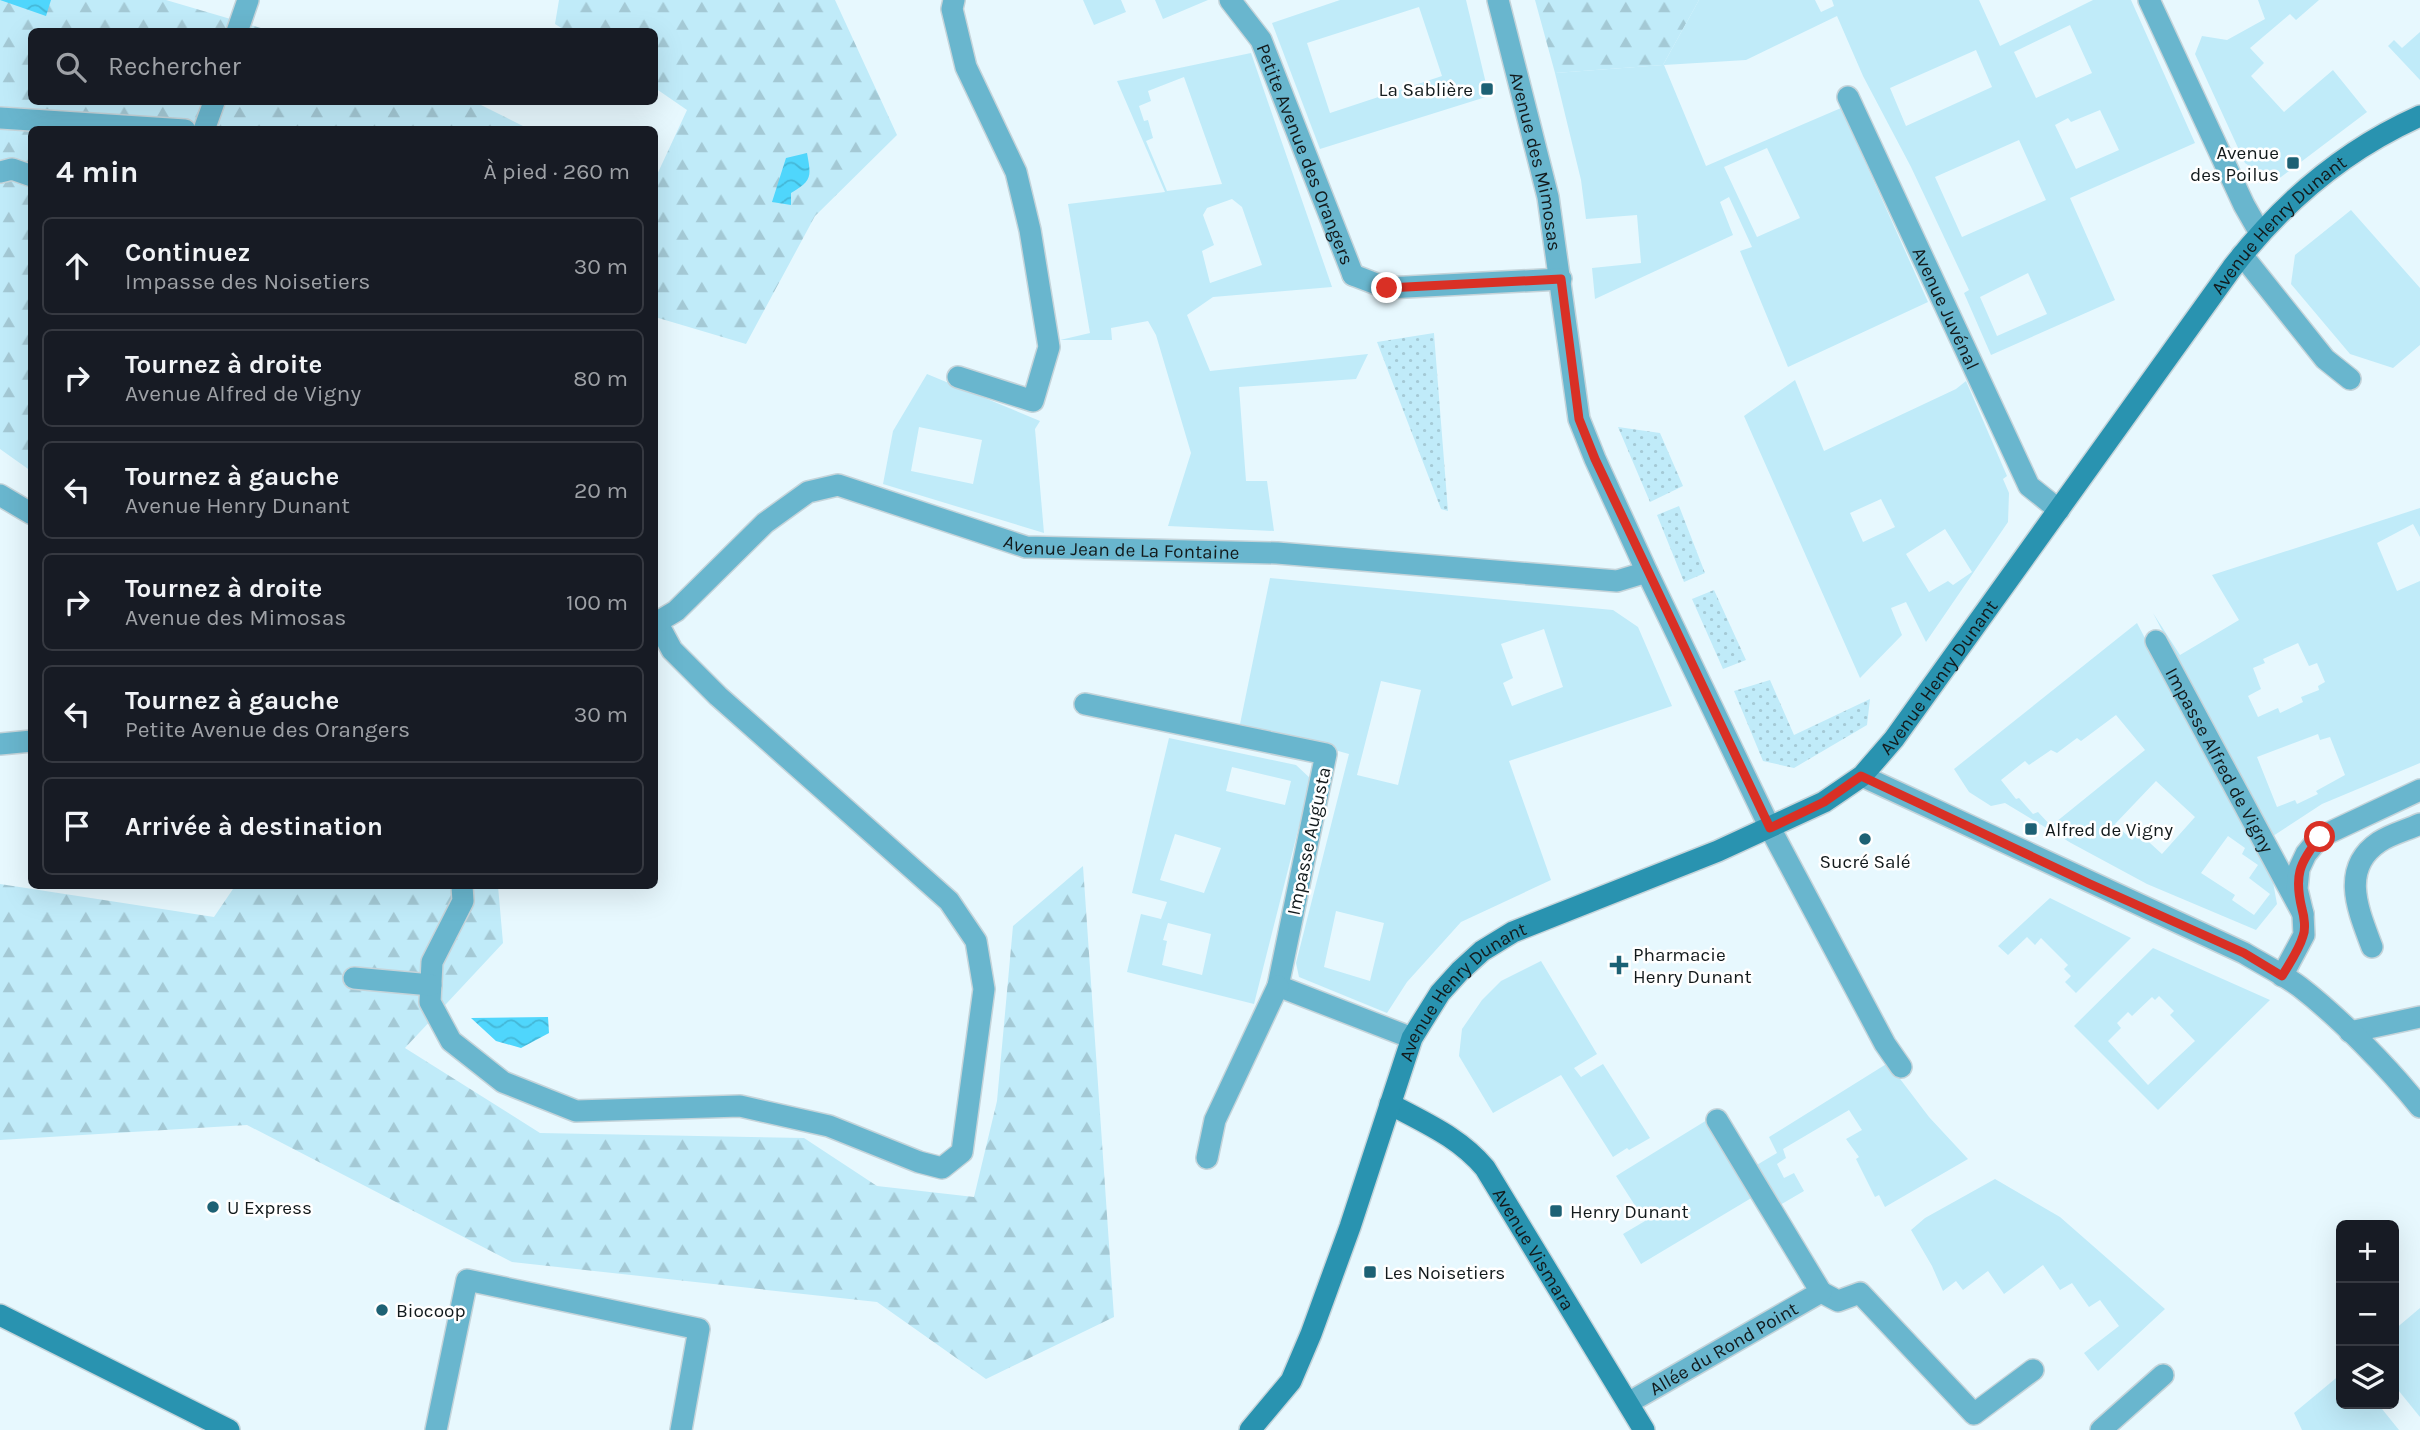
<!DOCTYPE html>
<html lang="fr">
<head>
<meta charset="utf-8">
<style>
	:root { --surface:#171b24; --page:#242831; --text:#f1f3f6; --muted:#9ea1a6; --line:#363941 }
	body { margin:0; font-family:Karla,sans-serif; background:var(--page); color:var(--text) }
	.controls { position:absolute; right:21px; bottom:21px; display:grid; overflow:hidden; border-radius:10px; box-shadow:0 7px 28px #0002 }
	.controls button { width:63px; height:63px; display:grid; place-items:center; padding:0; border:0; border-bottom:2px solid var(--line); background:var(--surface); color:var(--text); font:35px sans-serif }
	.stop { position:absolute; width:21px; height:21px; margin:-16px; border:5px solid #d93025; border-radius:50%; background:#fff }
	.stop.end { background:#d93025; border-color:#fff; box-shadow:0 2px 7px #0008 }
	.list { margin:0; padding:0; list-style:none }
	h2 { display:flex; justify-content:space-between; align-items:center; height:91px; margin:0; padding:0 28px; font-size:30px }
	h2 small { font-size:23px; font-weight:400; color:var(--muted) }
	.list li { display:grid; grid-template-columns:46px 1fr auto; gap:21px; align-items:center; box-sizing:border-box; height:98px; margin:0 14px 14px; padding:0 14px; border:2px solid var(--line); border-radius:10px }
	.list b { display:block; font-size:26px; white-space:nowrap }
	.list p { margin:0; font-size:23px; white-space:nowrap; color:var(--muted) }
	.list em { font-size:23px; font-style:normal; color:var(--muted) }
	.icon { flex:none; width:38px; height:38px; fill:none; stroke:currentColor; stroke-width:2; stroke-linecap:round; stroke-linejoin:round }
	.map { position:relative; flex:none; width:2420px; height:1430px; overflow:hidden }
	.search { position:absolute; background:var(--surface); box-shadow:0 7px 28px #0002; left:28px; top:28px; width:630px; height:77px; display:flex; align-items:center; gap:18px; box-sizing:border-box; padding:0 24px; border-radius:10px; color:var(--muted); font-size:26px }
	.panel { position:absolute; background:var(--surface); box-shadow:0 7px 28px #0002; left:28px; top:126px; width:630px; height:763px; border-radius:10px }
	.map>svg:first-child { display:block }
	.grass { fill:url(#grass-dots) }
	.forest { fill:url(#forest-firs) }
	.garden { fill:#c0ebf9; fill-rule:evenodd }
	.water { fill:url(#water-waves) }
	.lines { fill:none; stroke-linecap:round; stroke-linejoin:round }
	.lane-casing { stroke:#c5d4da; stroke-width:24 }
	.street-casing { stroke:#c5d4da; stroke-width:24 }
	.secondary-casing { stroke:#c5d4da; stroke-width:24 }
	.lane { stroke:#69b6ce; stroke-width:21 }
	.street { stroke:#69b6ce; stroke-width:21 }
	.secondary { stroke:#2993b0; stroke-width:21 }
	.route { stroke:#d93025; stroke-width:9 }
	.poi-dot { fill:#1d6174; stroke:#fff; stroke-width:2.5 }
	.labels { text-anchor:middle; stroke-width:5; stroke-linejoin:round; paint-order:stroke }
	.poi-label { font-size:19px; fill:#121a1c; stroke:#fff; text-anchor:start }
	.street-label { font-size:19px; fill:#121a1c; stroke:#fff }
</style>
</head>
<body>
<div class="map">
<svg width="2420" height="1430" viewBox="0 0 2420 1430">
	<defs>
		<pattern id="grass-dots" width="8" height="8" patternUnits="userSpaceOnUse" patternTransform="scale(1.75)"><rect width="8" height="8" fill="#c0ebf9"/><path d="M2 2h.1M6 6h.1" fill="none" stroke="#a4c9d5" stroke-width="1.8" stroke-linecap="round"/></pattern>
		<pattern id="forest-firs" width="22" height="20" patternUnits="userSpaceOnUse" patternTransform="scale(1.75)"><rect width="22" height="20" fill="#c0ebf9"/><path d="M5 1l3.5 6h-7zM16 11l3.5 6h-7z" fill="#a4c9d5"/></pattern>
		<pattern id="water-waves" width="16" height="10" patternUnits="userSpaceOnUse" patternTransform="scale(1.75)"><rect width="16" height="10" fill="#4fd6fc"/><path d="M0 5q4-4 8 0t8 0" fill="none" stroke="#44b7d7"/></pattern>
	</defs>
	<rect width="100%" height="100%" fill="#e7f8fe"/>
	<path class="grass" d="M1434,333V334L1448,511L1441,509L1377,342Z
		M1618,427L1660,433L1683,486L1650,502Z
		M1679,506L1705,573L1684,582L1657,515Z
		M1714,590L1746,660L1723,669L1692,599Z
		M1770,680L1794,735L1870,699L1867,725L1794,768L1763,761L1734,691Z"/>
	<path class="forest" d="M0,0H166L271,31L32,32V102H475L529,129L32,130L31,471L0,449Z
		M559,0H835L897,135L815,216L746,344L655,317V179L687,110L655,88L654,32L566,31L555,24Z
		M1535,0H1699L1663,65L1555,73Z
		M1083,866L1114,1317L986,1379L877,1302L512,1262L247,1125L0,1140V884L214,917L235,886H498L503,943L405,1048L540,1133L804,1138L877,1186L974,1197L997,1101L1013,926Z"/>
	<path class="garden" d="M1083,0H1121L1126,12L1094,25Z
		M1155,0H1208L1163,19Z
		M1340,0H1466L1489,96L1320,149L1272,23ZM1419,7L1442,76L1330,113L1307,43Z
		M1699,0H1815L1821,12L1834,6L1832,0H1979L2000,46L2093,0H2131L2195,143L2070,198L2115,300L1991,355L1964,293L1969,290L1911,167L1863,76L1837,16L1746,60L1664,65L1706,166L1841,108L1928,302L1788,367L1740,251L1752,247L1729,197L1720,202L1733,235L1595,299L1592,268L1641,263L1637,215L1586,219L1581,180L1555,73L1663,65ZM2070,25L2092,73L2036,98L2014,52ZM1976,50L1992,87L1906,126L1890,88ZM2100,110L2119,150L2076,169L2055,125L2068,118L2071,122ZM2019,140L2046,200L1962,237L1935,177ZM1767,148L1800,218L1757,237L1724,167ZM2028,273L2047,314L1997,336L1980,297Z
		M2258,0H2319L2296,20L2290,14L2250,48L2264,63L2251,76L2284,112L2333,70L2367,112L2273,183L2245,163L2195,54L2202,36L2227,40L2265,19Z
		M2420,32V80L2388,46L2394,40L2402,48Z
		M1251,53L1332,287L1213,297L1187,315L1210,371L1368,354L1356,379L1239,387L1246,481H1267L1274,531L1168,526L1191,453L1156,335L1148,321L1111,328L1112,340H1060L1090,333L1068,204L1165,192L1117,81ZM1184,77L1222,184L1167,191L1146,141L1153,138L1148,120L1144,121L1139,106L1151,101L1148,91ZM1232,199L1242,207L1262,265L1210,283L1202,251L1214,245L1203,215L1207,208Z
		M2351,210L2420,288V345L2393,368L2350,354L2291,284L2295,255Z
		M927,374L1040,421L1035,429L1044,533L883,484L893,431ZM919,427L982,440L973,484L911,471Z
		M1795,380L1824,451L1956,389L1966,381L2007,476L2003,479L2009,493L2008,522L1926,642L1906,602L1891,608L1902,635L1860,678L1744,416ZM1881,499L1895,527L1863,542L1850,513ZM1945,529L1972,572L1953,585L1948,581L1929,592L1906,554Z
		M2420,508V537L2413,524L2377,543L2397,591L2420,581V763L2322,804L2270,838L2153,613L2180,655L2239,620L2212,575ZM2298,643L2309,666L2317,663L2325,682L2318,686L2319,690L2301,697L2303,702L2280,713L2278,708L2258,717L2248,696L2261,689L2253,668L2265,663L2263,659ZM2318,734L2320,740L2330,737L2345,775L2316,791L2318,794L2297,804L2295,800L2277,807L2257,757Z
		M1270,578L1613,610L1638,627L1672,706L1509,761L1551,880L1461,922L1407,982L1387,1013L1299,977L1296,963L1349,754L1240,724ZM1544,629L1563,687L1512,706L1503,683L1513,678L1501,644ZM1381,681L1421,690L1398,785L1357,775ZM1336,911L1384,923L1370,981L1324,967Z
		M2137,623L2273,882L2277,904L2256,930L2147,884L2071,843L2005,803L1991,806L1969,792L1954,769ZM2116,715L2145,750L2051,826L2038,812L2033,814L2019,798L2016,799L2001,780L2025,761L2029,765L2051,750L2057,753L2077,738L2081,741ZM2156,781L2195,817L2162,854L2139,833L2132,840L2115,824ZM2228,836L2245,848L2242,854L2258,865L2249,878L2270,894L2254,915L2232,900L2235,895L2201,873Z
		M1169,738L1296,765L1311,779L1254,1004L1127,972L1141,914L1161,919L1167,902L1132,893ZM1232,767L1291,781L1285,805L1226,791ZM1175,834L1221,848L1204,893L1160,880ZM1168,923L1211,934L1202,975L1162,965L1167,941L1163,940Z
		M2050,898L2131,938L2076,993L2065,982L2071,976L2064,969L2068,965L2041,938L2035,945L2027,937L2008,955L1998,946Z
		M2153,948L2270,1000L2158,1110L2074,1026ZM2159,996L2174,1011L2170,1015L2195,1041L2148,1085L2108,1041L2121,1028L2117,1023L2128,1012L2132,1016L2152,997L2155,1000Z
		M1541,961L1597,1054L1574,1068L1581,1077L1603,1064L1650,1138L1629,1150L1627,1148L1613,1157L1561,1075L1493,1113L1459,1056L1462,1029L1482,1000L1501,981Z
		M1888,1063L1929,1117L1968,1159L1885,1207L1879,1195L1875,1197L1856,1159L1859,1157L1846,1139L1862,1130L1849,1110L1783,1149L1786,1158L1777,1164L1784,1178L1794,1173L1804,1191L1780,1205L1755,1166L1777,1153L1769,1137Z
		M1707,1120L1753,1197L1641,1264L1623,1234L1645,1221L1616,1176Z
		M1995,1179L2060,1217L2165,1309L2098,1371L2084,1353L2119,1326L2100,1300L2089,1307L2072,1283L2060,1290L2043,1265L2004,1294L1988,1271L1963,1290L1956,1281L1943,1291L1932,1266L1911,1230L1925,1218Z
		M2420,1308V1417L2394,1385V1330Z
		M2341,1374V1404H2378L2399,1430H2302L2294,1413Z"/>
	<path class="water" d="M0,0H51L46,16Z
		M807,153C811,176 813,180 791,193V205L772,202L786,158Z
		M548,1017L549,1033L521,1048L496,1041L471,1018Z"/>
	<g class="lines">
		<g class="lane-casing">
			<g id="lane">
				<path d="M954,0L952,9L966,67L1016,172L1030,230L1049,347L1033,401L958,377"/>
				<path id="s1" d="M1230,0L1261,40L1353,275"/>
				<path d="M2149,0L2244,205L2260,233"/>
				<path d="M237,32L248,0"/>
				<path d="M0,118L185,130"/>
				<path d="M204,130L214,102"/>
				<path d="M2242,255L2325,359L2350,379"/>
				<path id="s2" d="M2156,641L2303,914"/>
				<path d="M1085,704L1326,754L1278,986L1412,1038"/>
				<path d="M1770,828L1885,1044L1901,1067"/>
				<path d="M462,886L463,901L432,962L430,1002L451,1041L503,1082L576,1111L740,1106L829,1126L919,1162L942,1168L962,1152L984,989L976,941L949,901L718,696L672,650L658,624"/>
				<path d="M2372,947C2359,912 2339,869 2379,842C2391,834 2407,830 2420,824"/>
				<path d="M2282,976L2304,935L2303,914L2297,889L2299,869L2306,854L2320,837L2420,790"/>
				<path d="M354,978L431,985"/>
				<path d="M2350,1032L2420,1017"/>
				<path d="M1207,1158L1215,1120L1278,986"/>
				<path d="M2101,1430L2163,1375"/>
			</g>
		</g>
		<g class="street-casing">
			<g id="street">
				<path id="s3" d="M1498,0L1548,197L1579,419L1595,459L1647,572L1770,828"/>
				<path id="s4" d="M1848,97L2029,486L2059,510"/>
				<path d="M0,172L12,169L32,176"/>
				<path d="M1353,275L1387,288L1561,279"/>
				<path d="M0,495L32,514"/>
				<path id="s5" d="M654,624L676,611L765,523L808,492L838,485L1026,547L1277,553L1617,581L1647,572"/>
				<path d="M0,744L32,741"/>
				<path d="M1862,776L2244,953C2262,964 2283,974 2300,987C2340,1018 2389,1068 2420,1107"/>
				<path d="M1821,1292L1838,1301L1860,1293L1974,1414L2033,1370"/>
				<path id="s6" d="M1628,1403L1821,1292L1717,1120"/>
				<path d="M436,1430L467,1280L699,1329L681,1430"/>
			</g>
		</g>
		<g class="secondary-casing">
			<g id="secondary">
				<path id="s7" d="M1390,1104C1425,1123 1459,1137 1485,1168L1644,1430"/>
				<path d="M0,1315L229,1430"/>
				<path id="s8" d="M1250,1430L1291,1381L1311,1334L1350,1227L1412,1038L1440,993L1460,971L1482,951L1513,932L1718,851L1824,802L1862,776L1894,739L2232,268C2282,203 2344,150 2420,116"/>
			</g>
		</g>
		<use href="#lane" class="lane"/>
		<use href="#street" class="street"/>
		<use href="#secondary" class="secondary"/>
	</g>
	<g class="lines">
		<path class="route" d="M1387,288L1561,279L1579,419L1595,459L1770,828L1824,802L1861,776L2090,884L2244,953L2282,976C2289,964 2299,950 2303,936C2306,929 2304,916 2302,909C2294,876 2299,863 2320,837"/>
	</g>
	<g class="poi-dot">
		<rect x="1480" y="82" width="14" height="14" rx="3.5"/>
		<rect x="2286" y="156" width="14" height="14" rx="3.5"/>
		<rect x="2024" y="822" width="14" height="14" rx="3.5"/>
		<circle cx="1865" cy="839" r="7"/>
		<path d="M1615.5 954.5h7v7h7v7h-7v7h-7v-7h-7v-7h7z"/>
		<circle cx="213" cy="1207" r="7"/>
		<rect x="1549" y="1204" width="14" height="14" rx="3.5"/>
		<rect x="1363" y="1265" width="14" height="14" rx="3.5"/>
		<circle cx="382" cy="1310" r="7"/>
	</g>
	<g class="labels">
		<g class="poi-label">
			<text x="1473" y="96" text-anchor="end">La Sablière</text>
			<text x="2279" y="159" text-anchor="end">Avenue<tspan x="2279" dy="22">des Poilus</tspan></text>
			<text x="2045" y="836">Alfred de Vigny</text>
			<text x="1865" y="868" text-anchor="middle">Sucré Salé</text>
			<text x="1633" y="961">Pharmacie<tspan x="1633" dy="22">Henry Dunant</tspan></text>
			<text x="227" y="1214">U Express</text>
			<text x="1570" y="1218">Henry Dunant</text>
			<text x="1384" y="1279">Les Noisetiers</text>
			<text x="396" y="1317">Biocoop</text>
		</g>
		<g class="street-label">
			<text dy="7" stroke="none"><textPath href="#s1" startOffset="173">Petite Avenue des Orangers</textPath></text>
			<text dy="7" stroke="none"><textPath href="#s3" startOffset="166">Avenue des Mimosas</textPath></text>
			<text dy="7" stroke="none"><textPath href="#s8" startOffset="1652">Avenue Henry Dunant</textPath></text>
			<text dy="7" stroke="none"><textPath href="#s4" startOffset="233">Avenue Juvénal</textPath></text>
			<text dy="7" stroke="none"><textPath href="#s5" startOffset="528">Avenue Jean de La Fontaine</textPath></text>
			<text dy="7" stroke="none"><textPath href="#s8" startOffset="1085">Avenue Henry Dunant</textPath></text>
			<text dy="7" stroke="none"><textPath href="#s2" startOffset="135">Impasse Alfred de Vigny</textPath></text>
			<text transform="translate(1308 841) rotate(-78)" y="7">Impasse Augusta</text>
			<text dy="7" stroke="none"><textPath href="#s8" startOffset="497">Avenue Henry Dunant</textPath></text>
			<text dy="7" stroke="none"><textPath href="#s7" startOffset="210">Avenue Vismara</textPath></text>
			<text dy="7" stroke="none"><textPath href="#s6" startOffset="110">Allée du Rond Point</textPath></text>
		</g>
	</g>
</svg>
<div class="controls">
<button>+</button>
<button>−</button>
<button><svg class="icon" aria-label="layers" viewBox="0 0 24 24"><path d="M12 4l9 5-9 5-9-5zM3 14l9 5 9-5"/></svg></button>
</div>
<div class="stop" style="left:2320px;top:837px"></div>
<div class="stop end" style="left:1387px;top:288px"></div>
<div class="search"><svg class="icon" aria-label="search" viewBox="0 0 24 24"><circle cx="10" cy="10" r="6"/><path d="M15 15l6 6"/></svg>Rechercher</div>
<section class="panel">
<h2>4 min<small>À pied · 260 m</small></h2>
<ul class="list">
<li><svg class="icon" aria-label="ahead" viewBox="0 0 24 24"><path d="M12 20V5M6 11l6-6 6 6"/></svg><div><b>Continuez</b><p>Impasse des Noisetiers</p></div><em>30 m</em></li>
<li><svg class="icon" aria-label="right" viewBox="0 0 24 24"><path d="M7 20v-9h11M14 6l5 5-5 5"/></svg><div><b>Tournez à droite</b><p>Avenue Alfred de Vigny</p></div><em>80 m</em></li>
<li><svg class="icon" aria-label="left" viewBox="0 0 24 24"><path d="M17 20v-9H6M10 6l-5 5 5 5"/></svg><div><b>Tournez à gauche</b><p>Avenue Henry Dunant</p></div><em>20 m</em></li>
<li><svg class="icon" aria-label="right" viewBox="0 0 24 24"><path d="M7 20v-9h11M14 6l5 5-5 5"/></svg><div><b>Tournez à droite</b><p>Avenue des Mimosas</p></div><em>100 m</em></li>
<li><svg class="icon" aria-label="left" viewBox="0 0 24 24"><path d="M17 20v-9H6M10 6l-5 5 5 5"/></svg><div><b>Tournez à gauche</b><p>Petite Avenue des Orangers</p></div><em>30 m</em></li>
<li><svg class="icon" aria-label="arrive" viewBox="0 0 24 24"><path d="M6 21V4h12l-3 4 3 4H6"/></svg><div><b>Arrivée à destination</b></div></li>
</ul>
</section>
</div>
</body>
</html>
